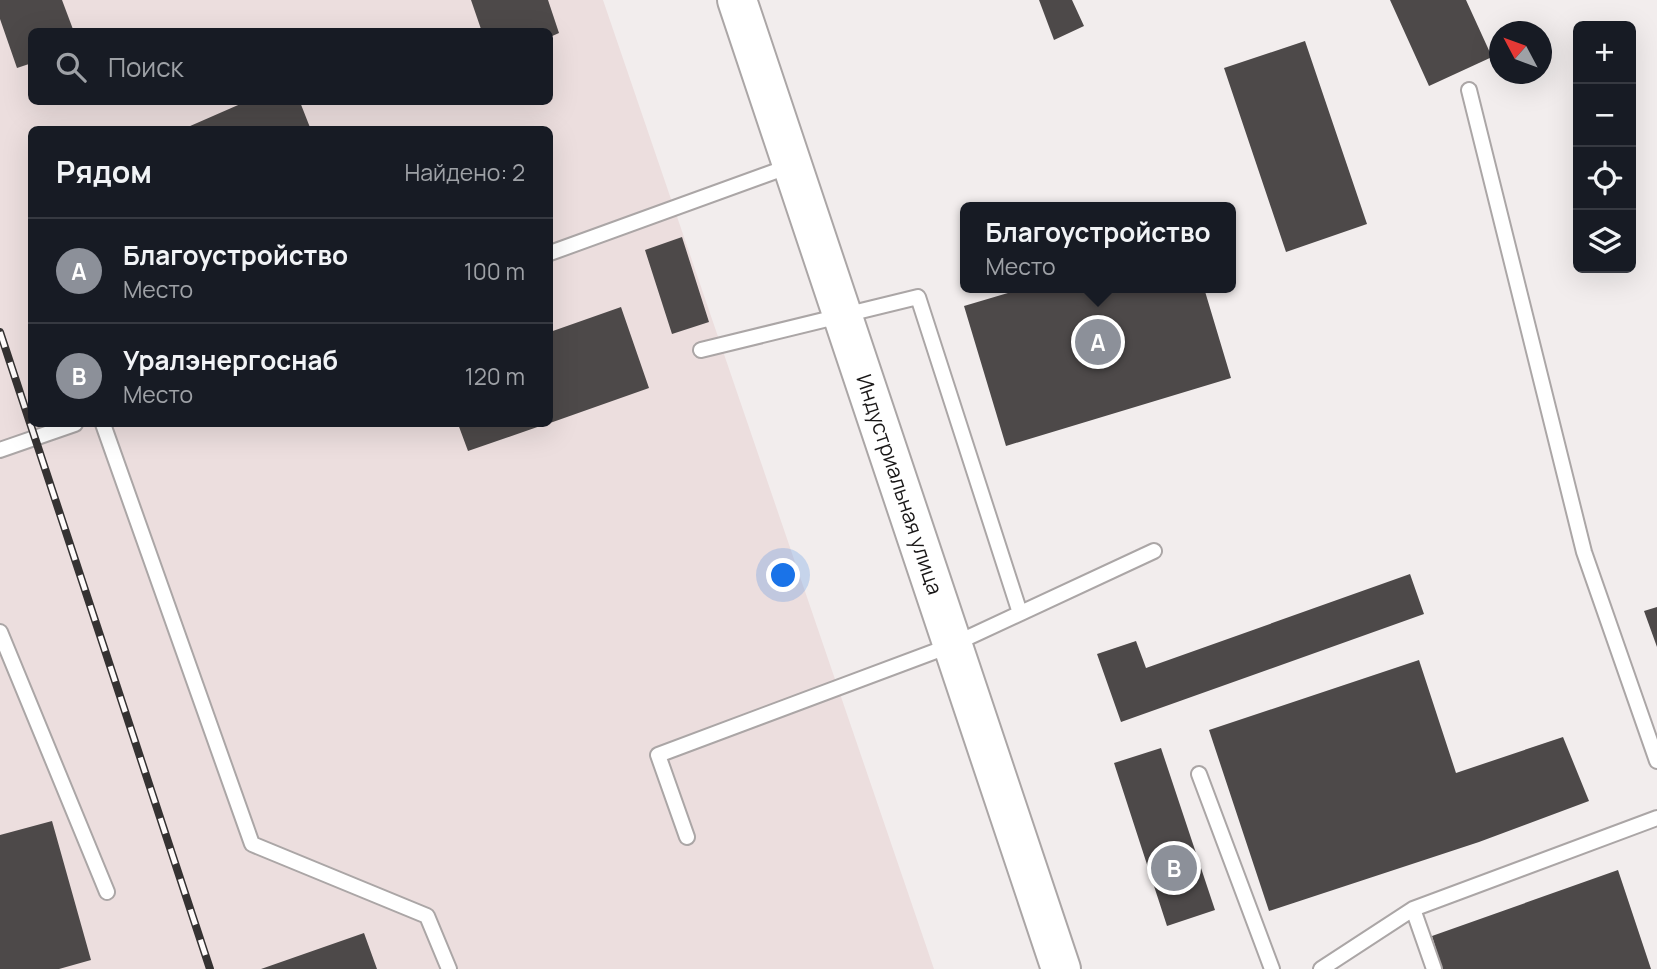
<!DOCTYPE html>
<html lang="ru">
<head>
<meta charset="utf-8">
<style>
	:root { --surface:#171b24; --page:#20242c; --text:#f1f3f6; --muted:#9ea1a6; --line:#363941; --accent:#8c9099 }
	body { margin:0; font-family:Manrope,sans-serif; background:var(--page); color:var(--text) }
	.controls { position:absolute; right:21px; top:21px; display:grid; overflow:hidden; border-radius:10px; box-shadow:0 7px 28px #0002 }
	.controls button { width:63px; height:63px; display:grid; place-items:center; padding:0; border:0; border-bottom:2px solid var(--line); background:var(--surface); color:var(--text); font:35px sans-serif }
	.compass { position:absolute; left:1489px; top:21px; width:63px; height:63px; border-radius:50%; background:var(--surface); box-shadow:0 7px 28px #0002; rotate:311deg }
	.you { position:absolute; left:784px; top:576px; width:24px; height:24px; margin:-18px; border:5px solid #fff; border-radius:50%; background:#1a73e8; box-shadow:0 0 0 10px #1a73e833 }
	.badge { display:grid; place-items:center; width:46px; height:46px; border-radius:50%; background:var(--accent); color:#fff; font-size:23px; font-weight:700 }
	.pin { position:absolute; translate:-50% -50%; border:4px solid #fff; box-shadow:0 2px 7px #0006 }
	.popup { position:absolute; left:960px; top:202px; width:276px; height:91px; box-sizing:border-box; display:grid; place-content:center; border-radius:10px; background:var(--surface); filter:drop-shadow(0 2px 5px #0005); font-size:23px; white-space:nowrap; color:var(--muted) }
	.popup b { font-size:26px; color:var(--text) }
	.popup::after { content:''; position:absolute; left:50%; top:100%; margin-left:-14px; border:14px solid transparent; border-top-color:var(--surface) }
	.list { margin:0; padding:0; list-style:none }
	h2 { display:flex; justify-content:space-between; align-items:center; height:91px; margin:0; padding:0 28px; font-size:30px }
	h2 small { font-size:23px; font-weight:400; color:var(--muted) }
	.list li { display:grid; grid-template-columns:46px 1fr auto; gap:21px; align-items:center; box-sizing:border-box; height:105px; padding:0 28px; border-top:2px solid var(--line) }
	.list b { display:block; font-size:26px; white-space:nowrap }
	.list p { margin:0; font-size:23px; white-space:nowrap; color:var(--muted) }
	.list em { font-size:23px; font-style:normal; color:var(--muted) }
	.icon { flex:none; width:38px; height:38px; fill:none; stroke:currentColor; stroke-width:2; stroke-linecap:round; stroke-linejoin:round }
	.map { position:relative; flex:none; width:1657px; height:969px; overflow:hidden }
	.search { position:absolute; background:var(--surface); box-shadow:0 7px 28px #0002; left:28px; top:28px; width:525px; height:77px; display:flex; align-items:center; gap:18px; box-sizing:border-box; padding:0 24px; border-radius:10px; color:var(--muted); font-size:26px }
	.panel { position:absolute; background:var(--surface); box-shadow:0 7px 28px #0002; left:28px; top:126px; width:525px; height:301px; border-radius:10px }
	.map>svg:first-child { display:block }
	.built { fill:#ecdede; fill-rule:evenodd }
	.building { fill:#4d4949 }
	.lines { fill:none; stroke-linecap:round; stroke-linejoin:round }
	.service-casing { stroke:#aba6a6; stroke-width:18 }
	.secondary-casing { stroke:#aba6a6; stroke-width:42 }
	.service { stroke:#fff; stroke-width:14 }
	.secondary { stroke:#fff; stroke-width:38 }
	.rail-casing { stroke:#353232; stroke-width:8 }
	.rail { stroke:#fffbfb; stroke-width:5; stroke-dasharray:16; stroke-linecap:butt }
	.labels { text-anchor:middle; stroke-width:7; stroke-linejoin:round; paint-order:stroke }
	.street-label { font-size:21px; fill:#191717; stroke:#fffbfb }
</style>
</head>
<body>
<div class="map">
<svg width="1657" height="969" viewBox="0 0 1657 969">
	<rect width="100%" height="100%" fill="#f2eded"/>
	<path class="built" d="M0,0H603L934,969H0ZM32,32H550V102H32ZM32,130H550V424H32Z"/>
	<path class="building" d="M0,0H62L74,32H32V63L17,68L0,19Z
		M471,0H548L559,33L550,37V32H482Z
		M1039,0H1072L1084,26L1054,40Z
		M1390,0H1466L1492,57L1429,86Z
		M1305,41L1367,224L1286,252L1224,68Z
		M245,102H300L311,130H181Z
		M682,237L709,322L672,334L645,250Z
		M1025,288H1204L1231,378L1006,446L964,306Z
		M621,307L649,388L550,423V332Z
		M458,424H546L468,451Z
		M1410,574L1424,614L1121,722L1097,654L1136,641L1146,668Z
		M1657,607V647L1644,611Z
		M1419,660L1456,773L1563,737L1589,801L1479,842L1269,911L1209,730Z
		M1161,748L1215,910L1167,926L1114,763Z
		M52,821L91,960L59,969H0V835Z
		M1618,870L1651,969H1442L1432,936Z
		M364,933L377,969H261Z"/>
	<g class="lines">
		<g class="service-casing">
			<path id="service" d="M1469,90L1584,552L1657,761
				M550,253L790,166
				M701,350L918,297L1020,613
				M103,424L252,844L427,916L449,969
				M0,450L75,424
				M0,632L107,892
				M1199,774L1272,969
				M687,837L658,755L952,645L1154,551
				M1413,909L1434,969
				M1321,969L1413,909L1657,818"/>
		</g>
		<g class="secondary-casing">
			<g id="secondary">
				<path id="s1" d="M737,0L1061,969"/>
			</g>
		</g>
		<use href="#service" class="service"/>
		<use href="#secondary" class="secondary"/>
		<g class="rail-casing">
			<path id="rail" d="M0,332L210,969"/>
		</g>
		<use href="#rail" class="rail"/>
	</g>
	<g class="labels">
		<g class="street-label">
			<text dy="7" stroke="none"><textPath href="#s1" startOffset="511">Индустриальная улица</textPath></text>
		</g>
	</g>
</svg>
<div class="controls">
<button>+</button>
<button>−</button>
<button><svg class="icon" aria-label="locate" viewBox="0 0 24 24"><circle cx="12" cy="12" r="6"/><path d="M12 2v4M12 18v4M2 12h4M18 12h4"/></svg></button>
<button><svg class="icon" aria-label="layers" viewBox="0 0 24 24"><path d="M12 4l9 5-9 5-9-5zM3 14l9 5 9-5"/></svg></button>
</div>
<svg class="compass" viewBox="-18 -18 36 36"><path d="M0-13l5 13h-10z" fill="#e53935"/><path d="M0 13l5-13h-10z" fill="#9ea1a6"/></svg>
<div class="you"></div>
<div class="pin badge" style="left:1098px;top:342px">A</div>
<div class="popup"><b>Благоустройство</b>Место</div>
<div class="pin badge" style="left:1174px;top:868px">B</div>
<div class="search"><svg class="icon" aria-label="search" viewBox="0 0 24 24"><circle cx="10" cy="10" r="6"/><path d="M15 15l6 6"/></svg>Поиск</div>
<section class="panel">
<h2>Рядом<small>Найдено: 2</small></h2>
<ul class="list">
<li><span class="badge">A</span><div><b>Благоустройство</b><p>Место</p></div><em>100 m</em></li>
<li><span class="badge">B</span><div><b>Уралэнергоснаб</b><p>Место</p></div><em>120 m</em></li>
</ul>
</section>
</div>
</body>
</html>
